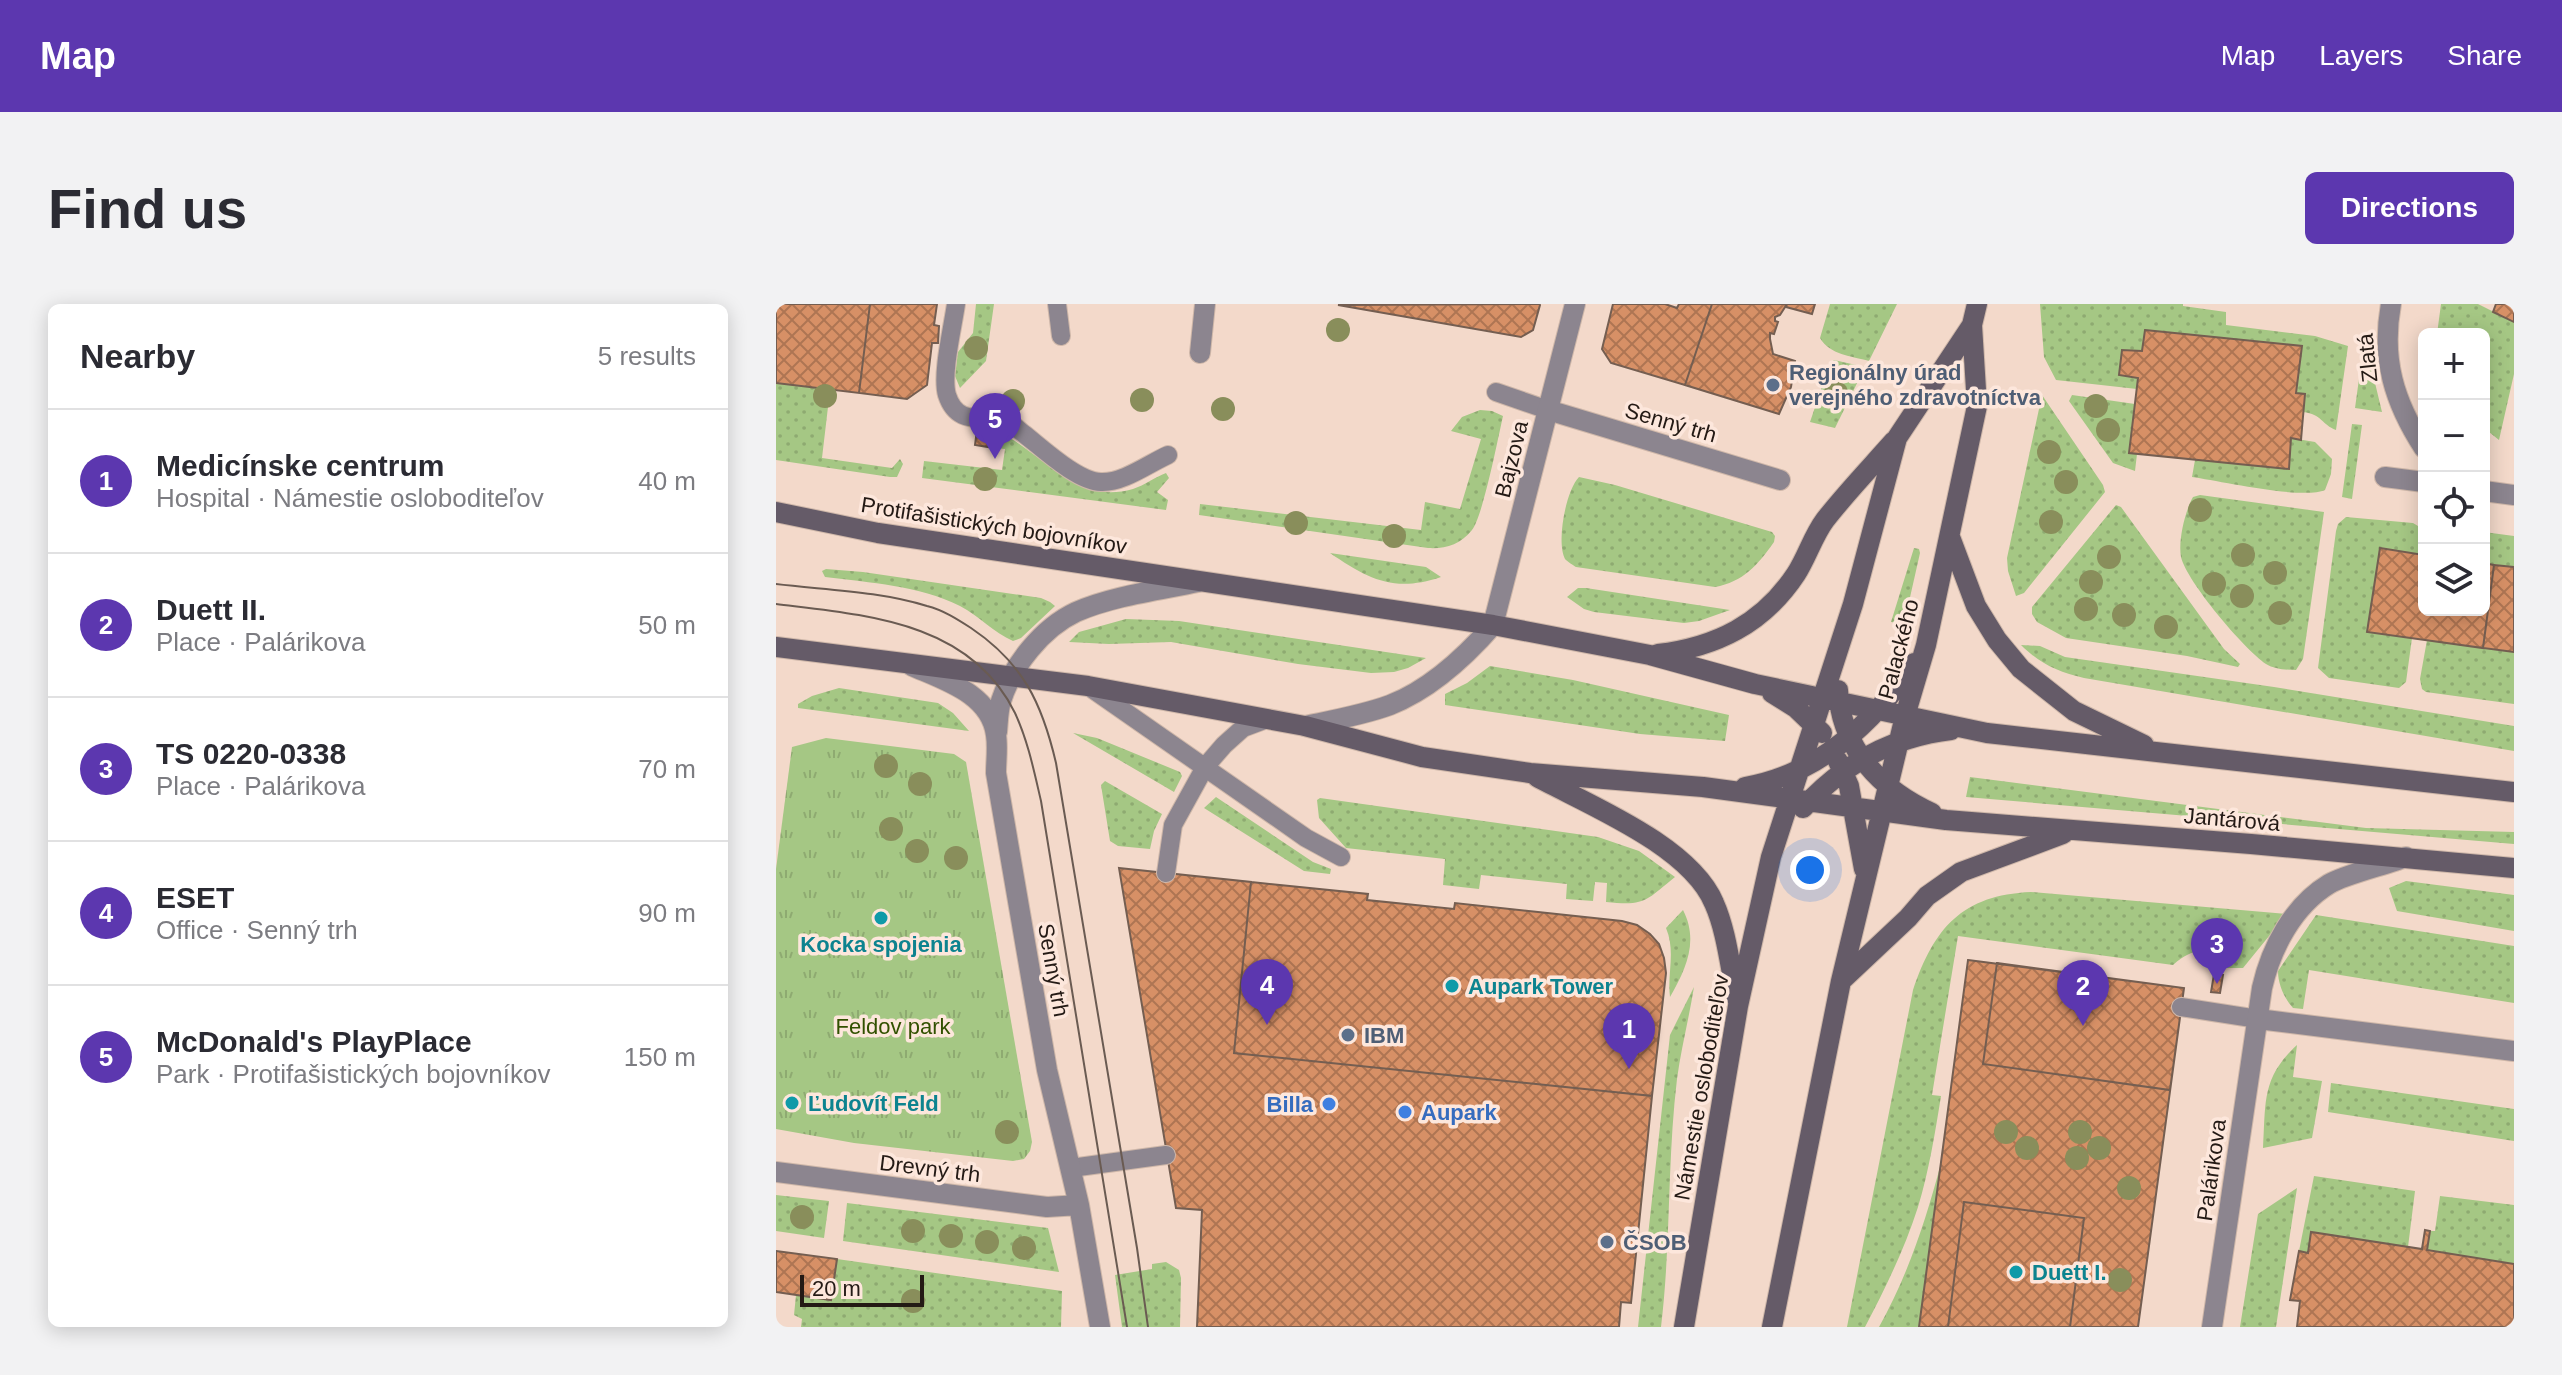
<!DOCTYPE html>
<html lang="en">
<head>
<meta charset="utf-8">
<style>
	:root { --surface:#fff; --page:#f2f2f3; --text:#2b2b33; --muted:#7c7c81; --line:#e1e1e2; --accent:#5c37af }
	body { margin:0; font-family:Helvetica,sans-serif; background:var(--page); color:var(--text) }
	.controls { position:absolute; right:24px; top:24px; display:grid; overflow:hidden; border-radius:12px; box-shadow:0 4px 20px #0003 }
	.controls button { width:72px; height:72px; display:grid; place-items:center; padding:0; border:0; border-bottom:2px solid var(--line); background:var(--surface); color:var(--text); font:40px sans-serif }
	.scale { position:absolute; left:24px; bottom:20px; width:124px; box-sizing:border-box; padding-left:8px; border:4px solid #241a15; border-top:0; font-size:22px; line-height:28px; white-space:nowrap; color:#241a15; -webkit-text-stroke:6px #fde7dc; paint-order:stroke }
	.you { position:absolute; left:1034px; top:566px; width:28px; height:28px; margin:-20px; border:6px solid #fff; border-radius:50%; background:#1a73e8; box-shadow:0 0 0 12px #1a73e833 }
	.badge { display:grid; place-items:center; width:52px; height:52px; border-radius:50%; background:var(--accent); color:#fff; font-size:26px; font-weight:700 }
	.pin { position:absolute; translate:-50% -66px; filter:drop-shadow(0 2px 4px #0008) }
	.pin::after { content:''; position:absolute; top:42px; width:28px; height:24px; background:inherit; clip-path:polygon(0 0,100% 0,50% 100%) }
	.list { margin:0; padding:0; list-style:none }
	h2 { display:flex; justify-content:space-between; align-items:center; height:104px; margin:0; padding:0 32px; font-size:34px }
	h2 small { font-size:26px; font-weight:400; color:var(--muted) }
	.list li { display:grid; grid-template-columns:52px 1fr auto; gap:24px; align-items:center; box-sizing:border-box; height:144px; padding:0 32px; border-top:2px solid var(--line) }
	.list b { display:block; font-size:30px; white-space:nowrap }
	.list p { margin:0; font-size:26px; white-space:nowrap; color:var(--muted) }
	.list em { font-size:26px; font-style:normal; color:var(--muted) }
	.icon { flex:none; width:44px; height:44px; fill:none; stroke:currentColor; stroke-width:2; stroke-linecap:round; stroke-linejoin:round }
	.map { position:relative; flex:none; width:1738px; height:1023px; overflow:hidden; border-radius:12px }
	header { display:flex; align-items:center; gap:48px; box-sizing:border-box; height:112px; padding:0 40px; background:var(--accent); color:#fff }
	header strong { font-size:38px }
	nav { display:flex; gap:44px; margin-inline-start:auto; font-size:28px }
	.intro { display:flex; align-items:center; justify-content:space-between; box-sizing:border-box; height:192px; padding:0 48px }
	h1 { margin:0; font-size:56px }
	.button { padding:20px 36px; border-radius:12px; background:var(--accent); color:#fff; font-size:28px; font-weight:700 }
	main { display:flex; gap:48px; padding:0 48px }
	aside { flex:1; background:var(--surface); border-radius:12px; box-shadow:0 4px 20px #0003 }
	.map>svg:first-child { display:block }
	.grass { fill:url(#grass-dots) }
	.park { fill:url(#park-tufts) }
	.building { fill:url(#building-cross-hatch); stroke:#745e51; stroke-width:2 }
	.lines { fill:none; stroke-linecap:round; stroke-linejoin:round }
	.lane-casing { stroke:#ceb7a9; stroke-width:20 }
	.street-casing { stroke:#ceb7a9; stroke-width:22 }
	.secondary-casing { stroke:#ceb7a9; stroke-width:22 }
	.lane { stroke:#8c858f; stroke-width:18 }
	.street { stroke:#8c858f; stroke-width:20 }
	.secondary { stroke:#655b68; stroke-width:20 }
	.tram { stroke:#6a5b52; stroke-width:2 }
	.tree { fill:#898e5b }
	.service-dot { fill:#5c6f8a; stroke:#fde7dc; stroke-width:3 }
	.culture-dot { fill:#0f9aa8; stroke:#fde7dc; stroke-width:3 }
	.shop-dot { fill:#3f7fe0; stroke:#fde7dc; stroke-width:3 }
	.labels { text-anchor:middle; stroke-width:7; stroke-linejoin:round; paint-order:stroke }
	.street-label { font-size:22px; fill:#241a15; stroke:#fde7dc }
	.service-label { font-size:22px; font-weight:bold; fill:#4e5e75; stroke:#fde7dc; text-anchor:start }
	.culture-label { font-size:22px; font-weight:bold; fill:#0d838f; stroke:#fde7dc; text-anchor:start }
	.park-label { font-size:22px; fill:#325100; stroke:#fde7dc }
	.shop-label { font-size:22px; font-weight:bold; fill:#366cbe; stroke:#fde7dc; text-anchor:end }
</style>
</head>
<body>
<header>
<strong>Map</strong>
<nav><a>Map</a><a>Layers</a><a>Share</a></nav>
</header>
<div class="intro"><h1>Find us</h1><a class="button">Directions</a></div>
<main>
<aside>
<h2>Nearby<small>5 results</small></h2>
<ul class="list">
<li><span class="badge">1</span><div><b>Medicínske centrum</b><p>Hospital · Námestie osloboditeľov</p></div><em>40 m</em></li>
<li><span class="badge">2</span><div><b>Duett II.</b><p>Place · Palárikova</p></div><em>50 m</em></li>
<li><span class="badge">3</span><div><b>TS 0220-0338</b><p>Place · Palárikova</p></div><em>70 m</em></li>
<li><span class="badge">4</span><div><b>ESET</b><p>Office · Senný trh</p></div><em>90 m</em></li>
<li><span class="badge">5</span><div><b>McDonald's PlayPlace</b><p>Park · Protifašistických bojovníkov</p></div><em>150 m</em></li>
</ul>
</aside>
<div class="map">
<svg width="1738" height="1023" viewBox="0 0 1738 1023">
	<defs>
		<pattern id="grass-dots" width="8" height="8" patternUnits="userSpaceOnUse" patternTransform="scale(2)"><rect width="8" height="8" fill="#a5c784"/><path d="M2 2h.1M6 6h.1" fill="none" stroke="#8eaa71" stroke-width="1.8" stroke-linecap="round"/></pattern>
		<pattern id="park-tufts" width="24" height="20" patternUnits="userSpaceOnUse" patternTransform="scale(2)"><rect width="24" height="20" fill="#a5c784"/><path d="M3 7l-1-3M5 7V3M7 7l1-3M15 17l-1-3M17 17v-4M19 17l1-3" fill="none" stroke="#8eaa71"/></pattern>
		<pattern id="building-cross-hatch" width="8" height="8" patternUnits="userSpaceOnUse" patternTransform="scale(2)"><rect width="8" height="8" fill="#d79066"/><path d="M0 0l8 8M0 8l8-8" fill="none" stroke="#ae7553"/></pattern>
	</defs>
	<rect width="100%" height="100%" fill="#f3d9ca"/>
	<path class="grass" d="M200,0H218L210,57L184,84L179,72L182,48L197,29Z
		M1054,0H1121L1093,57C1075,52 1054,51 1044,34Z
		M1264,0H1407V2L1450,8V21L1539,32L1572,42L1560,126C1546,121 1546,110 1527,108L1520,89L1526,42L1369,26L1366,47L1346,46L1343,71L1362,74L1361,85L1280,76L1268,53Z
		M1665,0H1702L1738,18V70L1723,136L1708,124V30H1661Z
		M1586,53L1594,58L1606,108L1579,104Z
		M1058,56L1089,63L1059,124L1034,118L1054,59Z
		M0,79L54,86L46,154L116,164L124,155L127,160L121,173H114L0,156Z
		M1266,91L1327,181L1329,188L1248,289L1240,292L1232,267L1231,254Z
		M1296,91L1359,100L1353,149L1361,150L1359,167L1337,159L1293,97Z
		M704,106L716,107L727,112C722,134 707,212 696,226C684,241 669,245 652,244L423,211L424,200L645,226L649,198L684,205L705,135L675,127L686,113Z
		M1576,120L1586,121L1576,195L1566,193Z
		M214,128C232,130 242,139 257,150C290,173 314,197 357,185C369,181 379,173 390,169L393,174L381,188L392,196L390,206L146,174L148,157L226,166L229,145L212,143Z
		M1515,134L1539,138L1556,155L1555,170L1549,186C1527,196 1444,177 1416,173L1419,156L1513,165Z
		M803,173L839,181L996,228L999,232L998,238C982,261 967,278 939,283L800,263C798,262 791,257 789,255C780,238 790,186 803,173Z
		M1424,191L1548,208L1527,355L1520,366C1510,366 1498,365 1490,360C1468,345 1411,278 1405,253C1402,237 1409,207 1417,193Z
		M1340,201L1345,203L1448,345L1464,360L1462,363L1411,352L1290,334L1261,318L1256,310V303Z
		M1570,213L1637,219L1647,225L1645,250L1604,245L1591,327L1636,334L1630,378L1623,384L1553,374L1542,364L1560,227L1562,220Z
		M1708,228L1738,232V263L1708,259Z
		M1138,244L1143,245L1144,249L1128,320L1115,318Z
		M554,249L650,263L665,273C618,289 592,275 554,249Z
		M50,265L87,268L265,294L274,298L279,302L245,334L237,337C218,329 203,312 184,302C142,281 95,279 49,273L46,267Z
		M802,284H810L954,306L923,317L908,319L818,308L808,305L791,293Z
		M350,315L403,317L650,354L632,364L618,368L595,369L522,360L395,338L333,340L293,338L303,328Z
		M1651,336L1738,348V400L1650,388L1646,385L1644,375Z
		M1245,341L1264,342L1289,353L1498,383L1738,422V447L1308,374C1282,368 1264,360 1245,341Z
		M714,362L797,376L953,411L949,437L864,430L669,401V390L691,379Z
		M63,384L162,399L177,409L193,427L22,404V400L36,392Z
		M297,429L321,434L404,468L406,472L398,488Z
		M1194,473L1590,524L1738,528V540L1190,493Z
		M329,477L386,510L378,527L374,545L342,542L334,537L325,481Z
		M440,493L537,558L555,565L554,570L528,567L428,504Z
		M544,494L822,533L863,547L899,573C869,597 870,602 830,598L831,579L819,578L817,597L790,595L791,580L705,571L703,585L667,581L669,555L570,544L543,514L541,496Z
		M1630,577L1738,591V627L1621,607L1613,584Z
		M1255,588L1511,610L1467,664H1447L1449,654C1425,645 1417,644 1397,661L1182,632L1156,791L1165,792C1159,829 1153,867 1142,903C1129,944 1109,985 1089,1023H1071L1137,686C1158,624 1186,591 1255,588Z
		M907,606C923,637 910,665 894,693C891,669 900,648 890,624Z
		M1540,611L1738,642V699L1533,666L1527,705L1517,704C1508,694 1502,680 1502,667Z
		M918,683C913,714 905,745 901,775C891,858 895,941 885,1023H862L894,731Z
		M1521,741L1517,773L1546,777L1536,834L1487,844C1490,799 1485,774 1521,741Z
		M1555,779L1738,805V837L1552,808Z
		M1165,859L1143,1023H1103C1132,971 1150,916 1165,859Z
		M1538,872L1639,887L1632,943L1536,928L1532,949L1523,947Z
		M1521,884L1500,1023H1464L1482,910Z
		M0,891L53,897L48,934L0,927Z
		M1664,892L1738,901V960L1651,946L1654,927H1659Z
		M71,899L272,924L283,968L67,937Z
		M61,955L286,987L285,1023H25L26,1015L18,1011L20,991L55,996Z
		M390,958L403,966L405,974L404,1023H346L339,971L376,965V960Z"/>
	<path class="park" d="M50,434L178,450L190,458L256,838L254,847L248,855L237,857L78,839L0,825V565L16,443Z"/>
	<path class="building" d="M0,0H94L83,89L0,79Z
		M94,0H161L158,21L163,22L162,39H156L151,81L131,95L83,89Z
		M837,0H889L901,4L903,0H936L909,81L835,59L826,45Z
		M936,0H1011L1004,11L999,13V17L1002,18L998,30L994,29V35L997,50L1019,57L1015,83L1003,110L909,81Z
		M1011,0H1039L1036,10L1010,3Z
		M1720,0H1738V18L1717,8Z
		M562,1L763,0L764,1L757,26L745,33Z
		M1369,26L1526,42L1520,89L1529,90L1526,124L1525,136L1515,134L1513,165L1353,149L1362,74L1343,71L1346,46L1366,47Z
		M201,126L214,128L212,143L199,141Z
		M1604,244L1648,251V306H1708V259L1718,261L1707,344L1591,328Z
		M1718,261L1738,263V348L1707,344Z
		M343,564L475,578L458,749L876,792L855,999L845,998L843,1023H421L426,906L400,904Z
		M475,578L592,590L591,596L678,605L679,599L846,617L861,621L874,630L883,640L888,654L890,669L876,792L458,749Z
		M1192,656L1408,684L1362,1023H1143Z
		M1221,659L1408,684L1394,786L1207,760Z
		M1438,670L1447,671L1444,689L1435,688Z
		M1188,898L1308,914L1294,1023H1172Z
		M1649,926L1654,927L1651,946L1738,960V1023H1521L1524,997L1514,996L1523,947L1532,949L1535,928L1646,945Z
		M0,947L61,955L55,996L0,988Z"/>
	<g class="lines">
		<g class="lane-casing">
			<path id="lane" d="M180,0C177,22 165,71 171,91C182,125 210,109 233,119C238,121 244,127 248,130C266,144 302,178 325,178C347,179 372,160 392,151
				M281,0L285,32
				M720,88L772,106
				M312,382L530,534L565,553
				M390,569L397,521L429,463L448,441L467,424L491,415
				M1405,703L1482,715
				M295,864L390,851"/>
		</g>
		<g class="street-casing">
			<path id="street" d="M1615,0C1605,55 1618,98 1648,144
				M424,49L429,0
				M772,106L1004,176
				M1609,173L1648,178
				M1708,187L1738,191
				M136,362C168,376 215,390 220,431C222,443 220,457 220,469L271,766L303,901L324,1023
				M529,422C558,416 587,411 614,401C655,385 689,353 717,321L799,0
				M221,428C222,418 222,407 225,397C236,362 266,324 300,308C336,292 384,286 422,278
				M1482,715L1738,747
				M0,868L271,903L303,901
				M1436,1023L1486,684C1495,644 1517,602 1553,580C1570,570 1610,561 1630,553"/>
		</g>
		<g class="secondary-casing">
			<path id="secondary" d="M0,208L102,229L717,321L874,351L979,380L1211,429L1738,488
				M1174,233L1200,302L1221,336L1245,365L1298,407L1368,441
				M0,343L312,382L529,422L646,453L754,469L927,483L1170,516L1475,540L1738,564
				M882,350C940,343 987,320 1020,270C1031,253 1037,232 1049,216C1070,189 1095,163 1118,137
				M1062,386C1065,444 1105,486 1156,509
				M996,389L1020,404L1046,429
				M1062,457L1073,482L1088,565
				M761,473C815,502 914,542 938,599C951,628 954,664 961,695
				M969,483C1041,471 1098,419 1138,359
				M1027,504C1067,460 1116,433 1175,426
				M1065,677L1132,614L1151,592L1185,568L1287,530
				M908,1023L962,702L995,553L1077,300L1121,134L1196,21L1201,0
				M996,1023L1065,677L1129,412L1150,341L1201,102L1196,21"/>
		</g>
		<use href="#lane" class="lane"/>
		<use href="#street" class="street"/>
		<use href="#secondary" class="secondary"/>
		<path class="tram" d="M0,280C49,286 103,287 151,302C167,306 181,315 195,324C247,359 266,399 280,459L361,944L372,1023
			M0,300C89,311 194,317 239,409C252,437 258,467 265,497L351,1023"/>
	</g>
	<g class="tree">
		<circle cx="562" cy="26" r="12"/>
		<circle cx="200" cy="44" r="12"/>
		<circle cx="1060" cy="89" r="12"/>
		<circle cx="49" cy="92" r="12"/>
		<circle cx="366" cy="96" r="12"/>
		<circle cx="237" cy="97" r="12"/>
		<circle cx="1320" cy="102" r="12"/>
		<circle cx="447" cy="105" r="12"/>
		<circle cx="1332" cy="126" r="12"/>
		<circle cx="1273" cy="148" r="12"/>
		<circle cx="209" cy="175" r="12"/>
		<circle cx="1290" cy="178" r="12"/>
		<circle cx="1424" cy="206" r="12"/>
		<circle cx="1275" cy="218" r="12"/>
		<circle cx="520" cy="219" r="12"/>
		<circle cx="618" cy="232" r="12"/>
		<circle cx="1467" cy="251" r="12"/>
		<circle cx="1333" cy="253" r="12"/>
		<circle cx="1499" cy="269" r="12"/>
		<circle cx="1315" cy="278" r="12"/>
		<circle cx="1438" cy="280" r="12"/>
		<circle cx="1466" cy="292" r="12"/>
		<circle cx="1310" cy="305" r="12"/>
		<circle cx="1504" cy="309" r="12"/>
		<circle cx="1348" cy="311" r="12"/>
		<circle cx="1390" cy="323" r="12"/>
		<circle cx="110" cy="462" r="12"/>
		<circle cx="144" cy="480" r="12"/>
		<circle cx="115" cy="525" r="12"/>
		<circle cx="141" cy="547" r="12"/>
		<circle cx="180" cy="554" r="12"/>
		<circle cx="231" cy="828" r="12"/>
		<circle cx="1230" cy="828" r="12"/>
		<circle cx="1304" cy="828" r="12"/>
		<circle cx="1251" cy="844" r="12"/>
		<circle cx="1323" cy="844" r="12"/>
		<circle cx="1301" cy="854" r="12"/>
		<circle cx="1353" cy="884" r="12"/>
		<circle cx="26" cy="913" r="12"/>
		<circle cx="137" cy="927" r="12"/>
		<circle cx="175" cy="932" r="12"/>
		<circle cx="211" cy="938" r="12"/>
		<circle cx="248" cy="944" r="12"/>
		<circle cx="1344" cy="976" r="12"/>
		<circle cx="137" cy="997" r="12"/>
	</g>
	<g class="service-dot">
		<circle cx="997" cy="81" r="8"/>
		<circle cx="572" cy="731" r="8"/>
		<circle cx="831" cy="938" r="8"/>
	</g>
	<g class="culture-dot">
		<circle cx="105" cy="614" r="8"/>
		<circle cx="676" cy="682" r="8"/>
		<circle cx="16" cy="799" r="8"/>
		<circle cx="1240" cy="968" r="8"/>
	</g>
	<g class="shop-dot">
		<circle cx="553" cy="800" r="8"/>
		<circle cx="629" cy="808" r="8"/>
	</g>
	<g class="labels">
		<g class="street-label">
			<text transform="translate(1591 54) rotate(-96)" y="8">Zlatá</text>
			<text transform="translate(895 118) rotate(16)" y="8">Senný trh</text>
			<text transform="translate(735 155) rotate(-76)" y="8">Bajzova</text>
			<text transform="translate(218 221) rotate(9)" y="8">Protifašistických bojovníkov</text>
			<text transform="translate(1122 345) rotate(-75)" y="8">Palackého</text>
			<text transform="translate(1456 515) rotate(5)" y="8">Jantárová</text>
			<text transform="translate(278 666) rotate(80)" y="8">Senný trh</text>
			<text transform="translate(925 783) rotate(-80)" y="8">Námestie osloboditeľov</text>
			<text transform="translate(154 864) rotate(7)" y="8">Drevný trh</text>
			<text transform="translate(1435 866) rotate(-82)" y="8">Palárikova</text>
		</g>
		<g class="service-label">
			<text x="1013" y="76">Regionálny úrad<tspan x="1013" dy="25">verejného zdravotníctva</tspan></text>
			<text x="588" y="739">IBM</text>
			<text x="847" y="946">ČSOB</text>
		</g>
		<g class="culture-label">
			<text x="105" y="648" text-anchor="middle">Kocka spojenia</text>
			<text x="692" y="690">Aupark Tower</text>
			<text x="32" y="807">Ľudovít Feld</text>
			<text x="1256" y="976">Duett I.</text>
		</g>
		<g class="park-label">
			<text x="117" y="730">Feldov park</text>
		</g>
		<g class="shop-label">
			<text x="537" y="808">Billa</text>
			<text x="645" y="816" text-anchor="start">Aupark</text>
		</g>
	</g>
</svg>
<div class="controls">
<button>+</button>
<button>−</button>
<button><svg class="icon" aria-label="locate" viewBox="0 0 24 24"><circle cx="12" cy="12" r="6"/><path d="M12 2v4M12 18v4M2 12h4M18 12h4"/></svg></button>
<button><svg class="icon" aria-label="layers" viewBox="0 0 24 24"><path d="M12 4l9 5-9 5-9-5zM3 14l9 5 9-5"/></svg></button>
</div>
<div class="scale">20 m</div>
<div class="you"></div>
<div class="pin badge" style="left:853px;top:765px">1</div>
<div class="pin badge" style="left:1307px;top:722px">2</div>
<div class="pin badge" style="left:1441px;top:680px">3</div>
<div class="pin badge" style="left:491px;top:721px">4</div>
<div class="pin badge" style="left:219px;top:155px">5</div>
</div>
</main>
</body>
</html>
